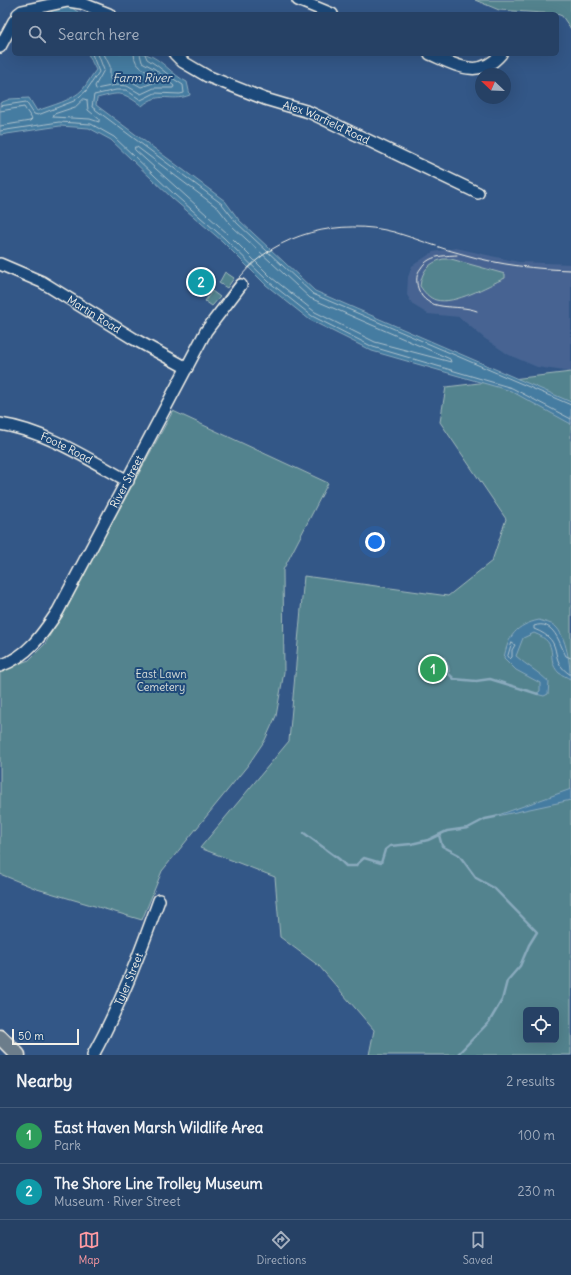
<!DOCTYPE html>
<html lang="en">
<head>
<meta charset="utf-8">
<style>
	:root { --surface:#264165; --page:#324c6e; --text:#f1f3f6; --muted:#a4afbf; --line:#425a79; --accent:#ff9aa2 }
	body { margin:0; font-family:Delius,sans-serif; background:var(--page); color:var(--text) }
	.controls { position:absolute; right:12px; bottom:12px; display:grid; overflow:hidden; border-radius:6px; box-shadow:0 4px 16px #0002 }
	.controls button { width:36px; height:36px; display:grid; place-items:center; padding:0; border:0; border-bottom:1px solid var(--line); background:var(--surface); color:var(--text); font:20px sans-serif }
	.compass { position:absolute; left:475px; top:68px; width:36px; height:36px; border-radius:50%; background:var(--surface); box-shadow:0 4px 16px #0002; rotate:293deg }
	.scale { position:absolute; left:12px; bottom:10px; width:67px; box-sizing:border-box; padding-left:4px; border:2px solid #f4f1e8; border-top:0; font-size:11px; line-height:14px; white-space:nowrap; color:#f4f1e8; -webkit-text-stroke:3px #1f4a7a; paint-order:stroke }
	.you { position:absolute; left:375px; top:542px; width:14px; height:14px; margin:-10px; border:3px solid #fff; border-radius:50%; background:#1a73e8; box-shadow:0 0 0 6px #1a73e833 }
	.badge { display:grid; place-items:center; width:26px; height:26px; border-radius:50%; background:var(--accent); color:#fff; font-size:13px; font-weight:700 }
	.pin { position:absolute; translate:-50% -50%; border:2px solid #fff; box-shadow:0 1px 4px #0006 }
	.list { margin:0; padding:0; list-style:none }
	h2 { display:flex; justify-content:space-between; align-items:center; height:52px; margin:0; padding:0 16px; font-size:17px }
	h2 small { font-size:13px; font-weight:400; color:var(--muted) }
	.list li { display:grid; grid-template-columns:26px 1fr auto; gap:12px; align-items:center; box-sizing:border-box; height:56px; padding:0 16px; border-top:1px solid var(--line) }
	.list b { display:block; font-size:15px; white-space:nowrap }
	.list p { margin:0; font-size:13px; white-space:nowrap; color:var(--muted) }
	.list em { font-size:13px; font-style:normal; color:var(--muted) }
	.icon { flex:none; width:22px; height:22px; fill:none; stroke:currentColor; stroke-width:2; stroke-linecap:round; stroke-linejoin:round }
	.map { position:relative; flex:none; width:571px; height:1055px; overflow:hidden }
	.search { position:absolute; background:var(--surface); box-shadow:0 4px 16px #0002; left:12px; right:12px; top:12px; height:44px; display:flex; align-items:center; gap:10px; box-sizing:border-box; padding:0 14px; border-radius:6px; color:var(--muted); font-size:15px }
	.sheet { height:164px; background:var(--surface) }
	nav { display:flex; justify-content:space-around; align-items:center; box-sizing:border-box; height:56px; border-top:1px solid var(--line); background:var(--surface); font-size:11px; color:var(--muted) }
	nav a { display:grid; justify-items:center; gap:2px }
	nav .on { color:var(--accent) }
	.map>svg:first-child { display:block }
	.built { fill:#466492 }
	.green { fill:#52838e; stroke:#a3babb; fill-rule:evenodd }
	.water { fill:#447ba1; stroke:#8aaabd }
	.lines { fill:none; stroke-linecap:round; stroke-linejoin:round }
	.shore { stroke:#aec2cc; stroke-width:1 }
	.stream { stroke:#8aaabd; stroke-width:2.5 }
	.minor-casing { stroke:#f4f1e8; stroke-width:14 }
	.major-casing { stroke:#f4f1e8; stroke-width:17 }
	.minor { stroke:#1f4a7a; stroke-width:11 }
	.major { stroke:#6c7d8b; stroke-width:14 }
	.tram { stroke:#f4f1e8; stroke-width:1 }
	.labels { text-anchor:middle; stroke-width:4; stroke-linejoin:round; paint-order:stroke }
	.street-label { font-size:11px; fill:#f4f1e8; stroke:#1f4a7a }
	.park-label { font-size:11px; fill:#dce0da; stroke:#1f4a7a }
	.water-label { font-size:12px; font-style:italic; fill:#dadfdd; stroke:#1f4a7a }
</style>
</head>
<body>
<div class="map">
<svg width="571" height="1055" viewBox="0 0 571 1055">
	<rect width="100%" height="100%" fill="#335787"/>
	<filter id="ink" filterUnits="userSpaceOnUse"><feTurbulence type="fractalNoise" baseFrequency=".025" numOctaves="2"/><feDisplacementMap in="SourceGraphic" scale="8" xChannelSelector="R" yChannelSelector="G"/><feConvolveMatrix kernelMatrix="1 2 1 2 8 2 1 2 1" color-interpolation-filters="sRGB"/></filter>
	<g filter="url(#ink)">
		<path class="built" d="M456,248L518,262L571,264V372L537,367L509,355L484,338L459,317L428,314L413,305L407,295L408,277L412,266L433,252Z"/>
		<path class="green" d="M475,0H571V29L562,16L557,14L499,10Z
			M443,259H451L505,274V278C487,286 455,305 436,300C429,298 424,292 420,286C422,271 428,263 443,259Z
			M225,272L234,278L227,288L219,283Z
			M212,291L220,297L212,306L205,301Z
			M571,372V1055H369L374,1030L319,966L280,937L275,877L200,848L289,741L304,576L448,596L492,561L506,519L440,422L446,387ZM526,1010H556V1040H526Z
			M173,411L328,483L283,570L284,672L276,716L265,740L248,765L162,871L142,920L37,889L0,874V670L29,660L45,644Z"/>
		<path class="water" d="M66,4L81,14H53L49,9Z
			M88,54C100,54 137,51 146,54C162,59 172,75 187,82L190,95C170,103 160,90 142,106C121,91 121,92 97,98L96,105L225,201L239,220L315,291L571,402V424L511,391L372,351L310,320L266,285L222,241L172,198L111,140L89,128L60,126L0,135V103L10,99L29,98L37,111C52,105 72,101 83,89C88,83 91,76 96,70Z
			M539,620C544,622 551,623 555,626C566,635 571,667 570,679C567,677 562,675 559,673C544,658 562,644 534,633L523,638L516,656C527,666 539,672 549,682L548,694L544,696L536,694L540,691V683L516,670L504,658C508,636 516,625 539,620Z
			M571,789V800L493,817Z"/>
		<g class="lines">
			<path class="shore" d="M98,54L104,70L95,86L96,89L116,85L127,86L141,94L154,88H173L174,86L155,69L142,62L140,54
				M104,54L110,66V79L129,80L141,87L156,82L157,79C148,71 134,68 134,54
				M145,54L147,59C160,66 170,78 183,85L184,93L180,94L155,93L141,100L126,90H116L94,95L92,107L222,204L237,223L313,294L571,405
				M84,99L87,100L88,110L99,119V122L90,119L53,117L54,114L75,107Z
				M0,106L26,102L34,114L38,115L74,101L86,91L99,72L92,54
				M0,111L24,107L32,119L30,121L0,126
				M0,131L59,122L91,124L114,137L175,195L224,238L269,282L312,316L373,347L512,388L571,419
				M135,147H137L218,208L233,227L310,298L450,359L451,362L375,342L315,312L272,278L228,234L135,150Z
				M512,643L515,645L512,650V657L510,659L508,656Z
				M571,658L566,656C559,643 554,619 534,626V629C568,642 545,659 571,675"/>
			<path class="stream" d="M444,658L448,667L449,674L454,679L476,681L490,679L538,694
				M304,833L339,859L346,866H355L364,858L381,863L385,850L390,846L411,844L428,840L447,831L468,828L485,819L495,817
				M439,835L442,846L459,855L476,878L494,888L537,932L529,945L520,966L507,981L502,1000L489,1022L457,1055"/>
			<g class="minor-casing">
				<g id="minor">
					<path d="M298,0L332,14"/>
					<path d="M18,14L22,11L68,1L81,3L109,14"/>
					<path d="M0,47L14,21"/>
					<path id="s1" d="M175,54L183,62L207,76L265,99L309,112L478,193"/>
					<path d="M430,54C456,65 479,80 501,54"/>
					<path id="s2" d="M0,264L42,282L134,339L187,368"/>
					<path id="s3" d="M0,424C46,431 88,459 128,481"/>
					<path id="s4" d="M0,666C28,656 42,635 58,611L206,331L241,285"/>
					<path id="s5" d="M93,1055C120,1006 140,953 159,900"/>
				</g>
			</g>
			<g class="major-casing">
				<path id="major" d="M0,1037L18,1055"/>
			</g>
			<use href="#minor" class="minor"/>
			<use href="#major" class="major"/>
			<path class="tram" d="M457,255C443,256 429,255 421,268C416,274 416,281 418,288C426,314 457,303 477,311
				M219,306C226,296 233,285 241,276C276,233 341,218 394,232C418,239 441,249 466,255C500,265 536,269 571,270"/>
		</g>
	</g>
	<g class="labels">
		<g class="street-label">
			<text dy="4" stroke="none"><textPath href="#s1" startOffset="167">Alex Warfield Road</textPath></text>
			<text dy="4" stroke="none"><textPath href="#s2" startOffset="107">Martin Road</textPath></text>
			<text dy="4" stroke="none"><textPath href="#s3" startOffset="71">Foote Road</textPath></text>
			<text dy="4" stroke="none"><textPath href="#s4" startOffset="228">River Street</textPath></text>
			<text dy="4" stroke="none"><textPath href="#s5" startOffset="84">Tyler Street</textPath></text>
		</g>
		<g class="park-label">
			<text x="161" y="678">East Lawn<tspan x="161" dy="13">Cemetery</tspan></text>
		</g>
		<g class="water-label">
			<text x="142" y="82">Farm River</text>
		</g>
	</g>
</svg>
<div class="controls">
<button><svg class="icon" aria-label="locate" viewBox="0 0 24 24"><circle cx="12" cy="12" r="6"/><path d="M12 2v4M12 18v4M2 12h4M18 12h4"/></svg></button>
</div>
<svg class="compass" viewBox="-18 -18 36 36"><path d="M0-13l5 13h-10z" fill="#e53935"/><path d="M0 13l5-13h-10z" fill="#a4afbf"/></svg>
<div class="scale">50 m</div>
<div class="you"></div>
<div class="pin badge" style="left:433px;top:669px;background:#2e9e5b">1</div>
<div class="pin badge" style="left:201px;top:282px;background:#0f9aa8">2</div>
<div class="search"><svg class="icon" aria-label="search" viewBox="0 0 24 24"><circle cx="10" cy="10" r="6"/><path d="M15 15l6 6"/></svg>Search here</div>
</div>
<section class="sheet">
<h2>Nearby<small>2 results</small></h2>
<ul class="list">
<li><span class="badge" style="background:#2e9e5b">1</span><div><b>East Haven Marsh Wildlife Area</b><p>Park</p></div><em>100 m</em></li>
<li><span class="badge" style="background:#0f9aa8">2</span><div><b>The Shore Line Trolley Museum</b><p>Museum · River Street</p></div><em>230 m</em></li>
</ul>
</section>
<nav>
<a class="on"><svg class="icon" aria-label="map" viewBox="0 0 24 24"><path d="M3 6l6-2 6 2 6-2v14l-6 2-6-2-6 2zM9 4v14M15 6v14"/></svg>Map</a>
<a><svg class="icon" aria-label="directions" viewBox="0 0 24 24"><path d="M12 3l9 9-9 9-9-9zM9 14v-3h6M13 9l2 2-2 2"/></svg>Directions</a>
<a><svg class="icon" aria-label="saved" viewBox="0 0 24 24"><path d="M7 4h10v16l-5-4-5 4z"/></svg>Saved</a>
</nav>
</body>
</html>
